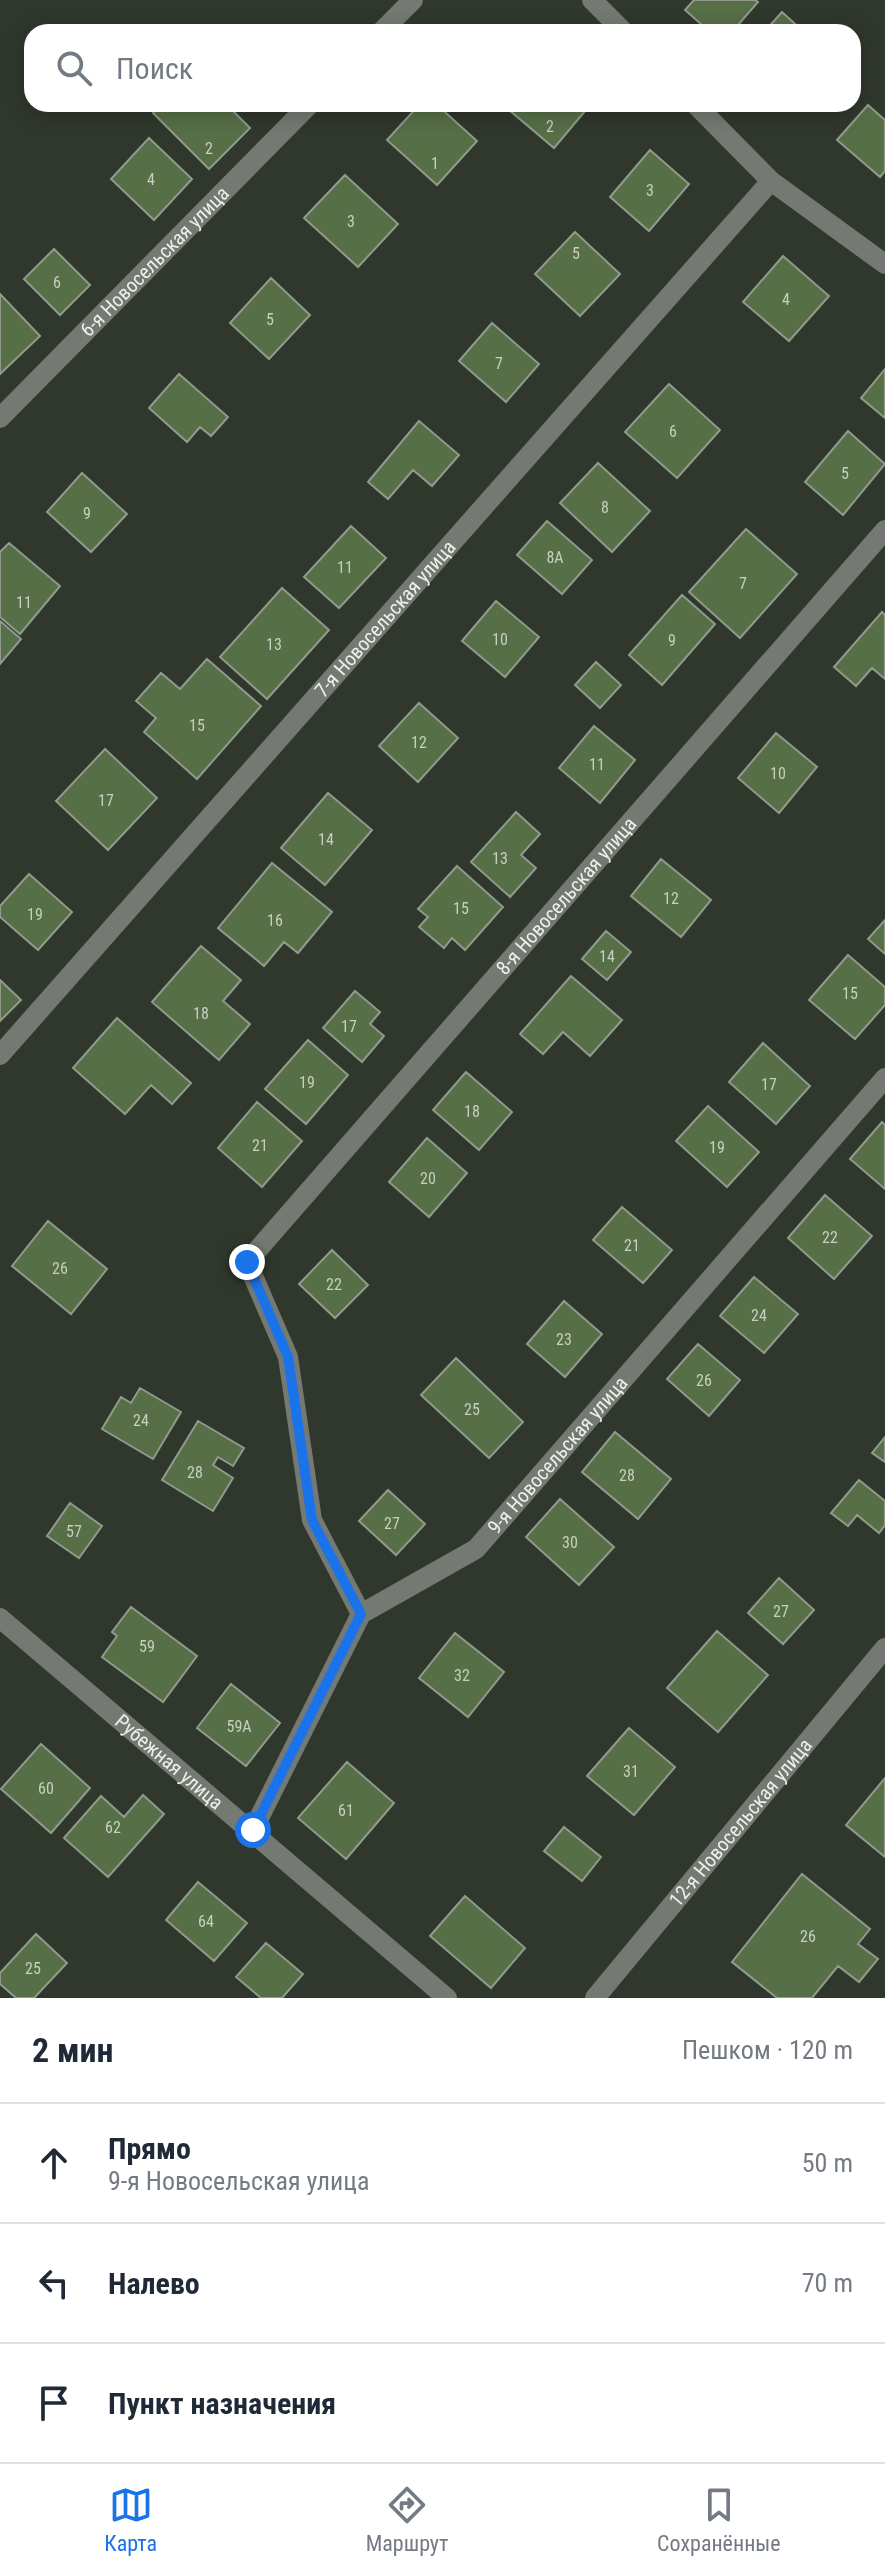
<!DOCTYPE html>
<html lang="ru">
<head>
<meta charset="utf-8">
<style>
	:root { --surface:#fff; --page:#f6f6f7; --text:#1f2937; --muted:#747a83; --line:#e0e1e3; --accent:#1a73e8 }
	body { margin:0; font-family:"Roboto Condensed",sans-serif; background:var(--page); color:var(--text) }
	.stop { position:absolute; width:24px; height:24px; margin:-18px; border:6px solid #1a73e8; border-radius:50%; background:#fff }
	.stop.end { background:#1a73e8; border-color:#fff; box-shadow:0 2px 8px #0008 }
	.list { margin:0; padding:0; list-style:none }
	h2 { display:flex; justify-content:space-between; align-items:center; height:104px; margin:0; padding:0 32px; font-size:34px }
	h2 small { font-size:26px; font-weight:400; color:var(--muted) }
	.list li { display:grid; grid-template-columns:52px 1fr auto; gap:24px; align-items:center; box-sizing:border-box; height:120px; padding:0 32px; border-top:2px solid var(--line) }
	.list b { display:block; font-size:30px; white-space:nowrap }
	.list p { margin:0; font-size:26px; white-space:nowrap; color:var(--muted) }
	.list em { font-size:26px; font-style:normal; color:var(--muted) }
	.icon { flex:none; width:44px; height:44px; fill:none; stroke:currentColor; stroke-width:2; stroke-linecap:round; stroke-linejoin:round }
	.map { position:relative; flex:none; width:885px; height:1998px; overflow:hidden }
	.search { position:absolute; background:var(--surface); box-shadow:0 4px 20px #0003; left:24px; right:24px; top:24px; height:88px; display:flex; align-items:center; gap:20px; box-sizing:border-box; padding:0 28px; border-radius:24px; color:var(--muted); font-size:30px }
	.sheet { height:464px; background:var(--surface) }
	nav { display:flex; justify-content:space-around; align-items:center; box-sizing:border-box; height:112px; border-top:2px solid var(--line); background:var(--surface); font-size:22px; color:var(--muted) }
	nav a { display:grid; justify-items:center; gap:4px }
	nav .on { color:var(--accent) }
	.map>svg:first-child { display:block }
	.building { fill:#566f47; stroke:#919a8c; stroke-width:2 }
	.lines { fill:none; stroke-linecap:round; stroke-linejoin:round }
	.minor { stroke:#757973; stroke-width:20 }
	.route { stroke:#1a73e8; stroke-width:10 }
	.labels { text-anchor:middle; stroke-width:6; stroke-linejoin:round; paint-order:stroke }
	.number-label { font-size:16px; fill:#c6d0c0 }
	.street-label { font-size:20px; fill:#ecf1e9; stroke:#1a1e18 }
</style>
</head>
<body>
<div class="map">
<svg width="885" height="1998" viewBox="0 0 885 1998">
	<rect width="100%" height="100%" fill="#30372c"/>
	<path class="building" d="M694,0H755L758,2L732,32H710L685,10Z
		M782,12L804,32H764Z
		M162,104H226L250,128L209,169L153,113Z
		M420,104H436L477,141L437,185L387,140Z
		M502,104H591L554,148Z
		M868,105L885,120V171L880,177L837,140Z
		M149,138L192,179L154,220L111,179Z
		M650,150L689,184L649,231L610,197Z
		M345,175L398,224L358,267L304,218Z
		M575,232L620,274L580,316L535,274Z
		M54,249L90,285L60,315L24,279Z
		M783,256L829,296L789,341L743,302Z
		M271,278L310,315L269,359L230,323Z
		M0,294L40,336L0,374Z
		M492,323L539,364L506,402L459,361Z
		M885,369V418L861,398Z
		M179,374L228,417L211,436L200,427L187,442L149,408Z
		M669,384L720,430L677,478L625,432Z
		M419,421L459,455L432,486L413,470L388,499L368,482Z
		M848,431L885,464L843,515L805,482Z
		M598,463L650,511L612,552L560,503Z
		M82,473L127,514L91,552L47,512Z
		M547,521L592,560L562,594L517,555Z
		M351,526L386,558L339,608L304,577Z
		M746,529L797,574L740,638L689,592Z
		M9,543L60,586L20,634L0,617V552Z
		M282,588L329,630L267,699L220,657Z
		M682,595L715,624L662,685L629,655Z
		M496,601L539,637L505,677L462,641Z
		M882,612L885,615V679L872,668L856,686L834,667Z
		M0,621L21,639L0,664Z
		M207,659L261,706L197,779L144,732L156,718L136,701L161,673L180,689Z
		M596,662L621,685L600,708L575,685Z
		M419,703L458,738L418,782L379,746Z
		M594,726L635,760L600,803L559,768Z
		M776,733L817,767L779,813L738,778Z
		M105,749L157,798L108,850L56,801Z
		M328,793L372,830L325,885L281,848Z
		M516,812L540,834L521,855L536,868L510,897L471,862Z
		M661,859L711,900L681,937L631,896Z
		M272,863L332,912L298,953L284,942L264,966L218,928Z
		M457,866L503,907L465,950L452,938L444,948L419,927L428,917L418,909Z
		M29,874L72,912L38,950L0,917V906Z
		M885,920V954L868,939Z
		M606,931L631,952L607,980L582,959Z
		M201,946L241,980L223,1001L250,1024L219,1060L152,1002Z
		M848,955L885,987V1005L855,1039L809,1000Z
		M571,976L622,1020L590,1056L563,1032L543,1054L520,1034Z
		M0,980L21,1000L0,1021Z
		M355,991L380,1012L370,1024L384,1036L362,1062L323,1028Z
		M117,1018L191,1083L172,1104L151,1085L125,1114L73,1068Z
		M308,1040L348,1075L306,1124L265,1089Z
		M763,1043L810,1086L776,1124L729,1082Z
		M466,1072L512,1112L479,1150L433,1110Z
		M257,1102L302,1141L262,1187L218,1148Z
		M708,1106L759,1152L727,1187L676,1141Z
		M882,1122L885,1125V1189L850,1159Z
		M427,1138L467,1173L429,1217L389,1182Z
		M825,1195L872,1236L834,1279L788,1238Z
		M622,1207L672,1250L643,1283L593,1240Z
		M48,1221L107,1269L71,1314L12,1266Z
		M332,1250L368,1285L335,1318L299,1284Z
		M754,1277L798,1314L764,1353L720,1316Z
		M564,1301L602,1334L565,1377L527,1344Z
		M698,1344L740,1380L709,1416L667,1379Z
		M456,1358L523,1422L489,1458L421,1395Z
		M140,1388L181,1412L153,1459L102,1429L121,1397L131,1403Z
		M198,1421L244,1448L233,1466L218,1457L213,1465L233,1478L213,1511L162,1480Z
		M615,1432L671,1479L638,1519L582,1472Z
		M885,1437V1462L872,1453Z
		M859,1480L885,1501V1525L879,1533L857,1515L848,1526L831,1513Z
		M388,1490L425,1524L396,1555L359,1521Z
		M560,1499L614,1547L579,1585L526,1537Z
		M70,1503L102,1526L79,1558L47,1536Z
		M779,1578L814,1610L783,1644L748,1613Z
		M131,1607L197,1656L163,1702L102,1657L117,1636L112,1632Z
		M717,1631L768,1675L718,1732L667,1688Z
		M455,1633L504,1672L468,1717L419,1678Z
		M231,1684L280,1723L246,1766L197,1728Z
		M629,1728L675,1767L634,1815L587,1776Z
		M41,1744L90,1788L51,1833L1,1789Z
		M347,1762L394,1803L346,1859L298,1818Z
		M885,1778V1857L846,1825Z
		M143,1795L164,1814L108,1877L64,1838L101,1796L124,1817Z
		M564,1827L601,1857L582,1881L544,1851Z
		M802,1874L870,1929L858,1944L878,1959L859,1982L838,1966L812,1998H777L732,1962Z
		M198,1882L247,1923L214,1961L166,1920Z
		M465,1896L525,1948L491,1988L430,1936Z
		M36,1934L67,1963L34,1998H16L0,1984V1973Z
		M266,1943L303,1974L282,1998H261L236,1977Z"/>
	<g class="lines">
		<g class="minor">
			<path d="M592,0L624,32"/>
			<path d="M381,32L413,0"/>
			<path d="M695,104L771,181L885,264"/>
			<path id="s1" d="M0,418L310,104"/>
			<path id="s2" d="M0,1055L771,181"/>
			<path id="s3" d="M361,1614L312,1520L288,1357L247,1262L885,530"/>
			<path id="s4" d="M0,1618L447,1998"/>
			<path id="s5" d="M253,1830L361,1614L476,1549L885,1078"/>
			<path id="s6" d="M595,1998L885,1648"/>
		</g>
	</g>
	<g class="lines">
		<path class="route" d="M247,1262L288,1357L312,1520L361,1614L253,1830"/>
	</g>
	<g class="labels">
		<g class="number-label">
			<text x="550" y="132">2</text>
			<text x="209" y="154">2</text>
			<text x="435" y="169">1</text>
			<text x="151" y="185">4</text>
			<text x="650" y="196">3</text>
			<text x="351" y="227">3</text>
			<text x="576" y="259">5</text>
			<text x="57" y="288">6</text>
			<text x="786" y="305">4</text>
			<text x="270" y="325">5</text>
			<text x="499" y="369">7</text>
			<text x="673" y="437">6</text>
			<text x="845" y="479">5</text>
			<text x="605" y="513">8</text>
			<text x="87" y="519">9</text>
			<text x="555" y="563">8А</text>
			<text x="345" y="573">11</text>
			<text x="743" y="589">7</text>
			<text x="24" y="608">11</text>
			<text x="500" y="645">10</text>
			<text x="672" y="646">9</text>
			<text x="274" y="650">13</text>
			<text x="197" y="731">15</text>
			<text x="419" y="748">12</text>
			<text x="597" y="770">11</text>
			<text x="778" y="779">10</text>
			<text x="106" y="806">17</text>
			<text x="326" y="845">14</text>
			<text x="500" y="864">13</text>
			<text x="671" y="904">12</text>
			<text x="461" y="914">15</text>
			<text x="35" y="920">19</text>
			<text x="275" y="926">16</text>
			<text x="607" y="962">14</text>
			<text x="850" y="999">15</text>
			<text x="201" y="1019">18</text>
			<text x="349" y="1032">17</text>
			<text x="307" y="1088">19</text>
			<text x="769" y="1090">17</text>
			<text x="472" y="1117">18</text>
			<text x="260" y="1151">21</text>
			<text x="717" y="1153">19</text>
			<text x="428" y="1184">20</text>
			<text x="830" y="1243">22</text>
			<text x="632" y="1251">21</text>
			<text x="60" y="1274">26</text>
			<text x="334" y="1290">22</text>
			<text x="759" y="1321">24</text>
			<text x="564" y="1345">23</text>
			<text x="704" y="1386">26</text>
			<text x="472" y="1415">25</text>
			<text x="141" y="1426">24</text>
			<text x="195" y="1478">28</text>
			<text x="627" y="1481">28</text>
			<text x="392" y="1529">27</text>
			<text x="74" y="1537">57</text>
			<text x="570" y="1548">30</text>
			<text x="781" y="1617">27</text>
			<text x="147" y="1652">59</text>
			<text x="462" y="1681">32</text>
			<text x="239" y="1732">59А</text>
			<text x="631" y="1777">31</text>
			<text x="46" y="1794">60</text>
			<text x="346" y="1816">61</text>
			<text x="113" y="1833">62</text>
			<text x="206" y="1927">64</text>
			<text x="808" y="1942">26</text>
			<text x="33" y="1974">25</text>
		</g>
		<g class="street-label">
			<text dy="7" stroke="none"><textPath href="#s1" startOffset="220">6-я Новосельская улица</textPath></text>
			<text dy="7" stroke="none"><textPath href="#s2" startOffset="582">7-я Новосельская улица</textPath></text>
			<text dy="7" stroke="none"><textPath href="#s3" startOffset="860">8-я Новосельская улица</textPath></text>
			<text dy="7" stroke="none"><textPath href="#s5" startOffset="498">9-я Новосельская улица</textPath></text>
			<text dy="7" stroke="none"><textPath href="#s4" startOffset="222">Рубежная улица</textPath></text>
			<text dy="7" stroke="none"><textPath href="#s6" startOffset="228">12-я Новосельская улица</textPath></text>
		</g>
	</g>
</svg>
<div class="stop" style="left:253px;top:1830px"></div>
<div class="stop end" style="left:247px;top:1262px"></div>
<div class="search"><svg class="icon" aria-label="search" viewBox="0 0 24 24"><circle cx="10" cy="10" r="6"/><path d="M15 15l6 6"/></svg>Поиск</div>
</div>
<section class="sheet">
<h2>2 мин<small>Пешком · 120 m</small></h2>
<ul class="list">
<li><svg class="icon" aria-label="ahead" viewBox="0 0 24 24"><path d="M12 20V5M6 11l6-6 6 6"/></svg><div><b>Прямо</b><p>9-я Новосельская улица</p></div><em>50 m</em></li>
<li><svg class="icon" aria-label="left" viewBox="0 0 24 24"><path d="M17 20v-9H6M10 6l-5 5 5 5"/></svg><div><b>Налево</b></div><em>70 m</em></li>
<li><svg class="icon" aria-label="arrive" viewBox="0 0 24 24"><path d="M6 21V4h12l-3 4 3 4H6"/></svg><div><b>Пункт назначения</b></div></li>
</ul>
</section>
<nav>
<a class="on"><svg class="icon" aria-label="map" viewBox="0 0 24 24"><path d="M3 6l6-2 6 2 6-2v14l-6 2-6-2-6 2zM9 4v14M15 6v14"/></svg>Карта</a>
<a><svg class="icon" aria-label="directions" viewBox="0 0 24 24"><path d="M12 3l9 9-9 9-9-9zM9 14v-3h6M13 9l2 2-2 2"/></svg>Маршрут</a>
<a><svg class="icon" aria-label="saved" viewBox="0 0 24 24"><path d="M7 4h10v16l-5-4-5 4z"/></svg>Сохранённые</a>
</nav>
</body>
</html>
